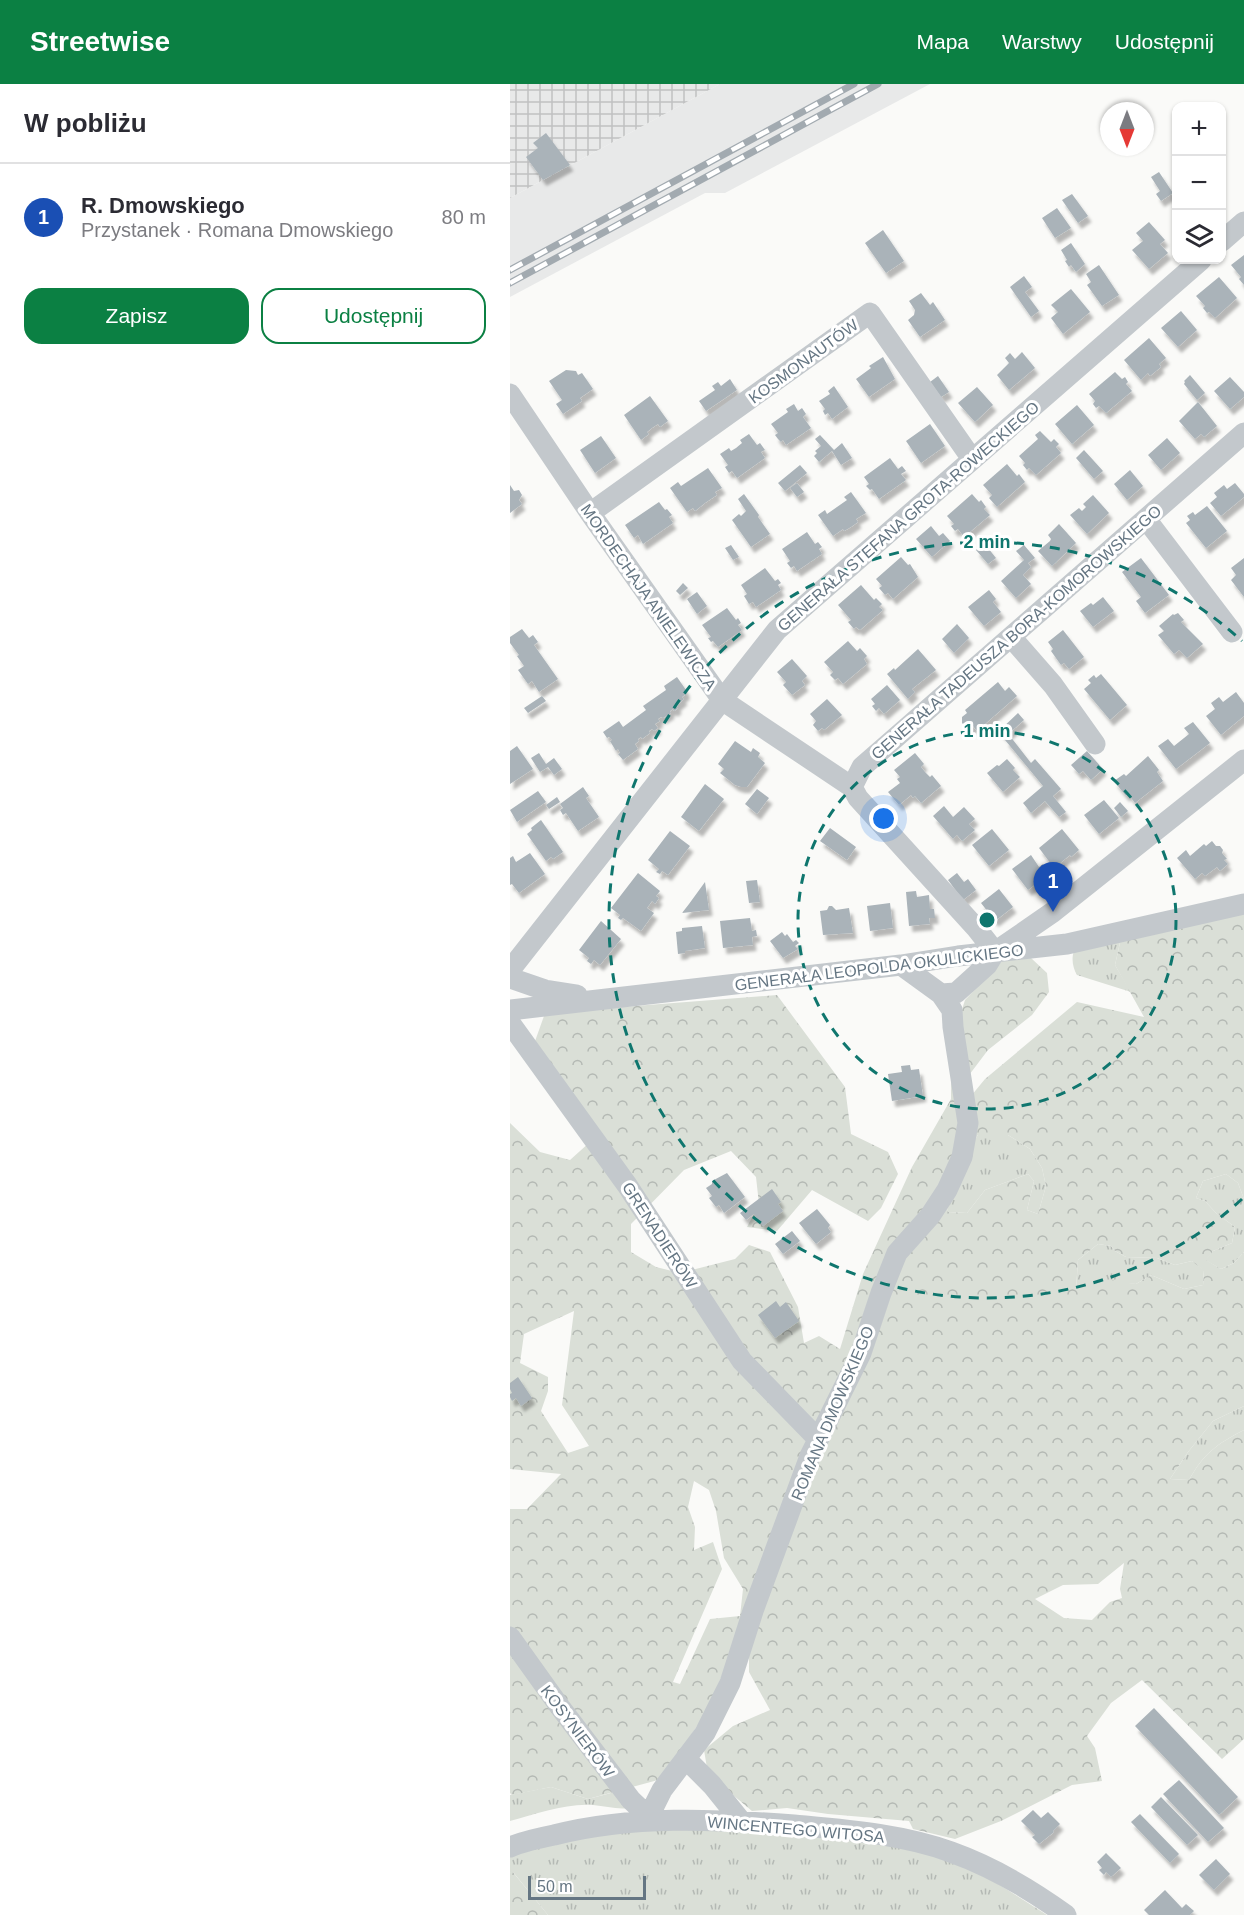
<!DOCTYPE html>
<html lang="pl">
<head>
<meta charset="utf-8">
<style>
	:root { --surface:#fff; --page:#f7f7f7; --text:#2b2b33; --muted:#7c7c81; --line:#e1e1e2; --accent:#0b8043 }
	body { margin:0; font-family:Helvetica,sans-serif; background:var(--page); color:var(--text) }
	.controls { position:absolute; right:18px; top:18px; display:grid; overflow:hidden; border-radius:12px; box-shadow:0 2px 4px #0004 }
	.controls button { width:54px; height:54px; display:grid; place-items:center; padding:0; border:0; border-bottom:2px solid var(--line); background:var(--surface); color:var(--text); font:30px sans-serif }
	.compass { position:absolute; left:590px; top:18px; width:54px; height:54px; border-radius:50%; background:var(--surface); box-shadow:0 2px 4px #0004; rotate:180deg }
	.scale { position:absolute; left:18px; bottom:15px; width:118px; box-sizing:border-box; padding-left:6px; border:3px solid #657683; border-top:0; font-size:16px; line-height:21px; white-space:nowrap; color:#657683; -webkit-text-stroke:4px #fff; paint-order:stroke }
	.you { position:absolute; left:374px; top:735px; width:21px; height:21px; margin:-15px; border:4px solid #fff; border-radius:50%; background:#1a73e8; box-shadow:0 0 0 9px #1a73e833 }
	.badge { display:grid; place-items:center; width:39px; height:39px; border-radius:50%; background:var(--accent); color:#fff; font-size:20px; font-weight:700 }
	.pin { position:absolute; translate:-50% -50px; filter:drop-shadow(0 2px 3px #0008) }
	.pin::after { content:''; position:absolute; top:32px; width:21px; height:18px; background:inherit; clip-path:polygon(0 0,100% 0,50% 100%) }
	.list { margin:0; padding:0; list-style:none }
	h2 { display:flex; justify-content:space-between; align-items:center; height:78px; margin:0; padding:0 24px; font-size:26px }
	h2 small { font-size:20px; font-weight:400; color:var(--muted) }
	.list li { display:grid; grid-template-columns:39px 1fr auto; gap:18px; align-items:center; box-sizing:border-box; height:108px; padding:0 24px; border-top:2px solid var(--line) }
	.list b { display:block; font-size:22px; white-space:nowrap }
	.list p { margin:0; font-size:20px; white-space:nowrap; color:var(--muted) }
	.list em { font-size:20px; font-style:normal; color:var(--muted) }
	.actions { display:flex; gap:12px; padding:18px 24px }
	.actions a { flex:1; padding:14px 0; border:2px solid var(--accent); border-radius:18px; text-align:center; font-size:21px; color:var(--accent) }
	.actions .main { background:var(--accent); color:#fff }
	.icon { flex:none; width:33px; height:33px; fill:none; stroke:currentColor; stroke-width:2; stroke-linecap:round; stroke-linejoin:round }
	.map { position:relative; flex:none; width:734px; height:1831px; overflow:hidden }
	header { display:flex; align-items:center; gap:36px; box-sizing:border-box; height:84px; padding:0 30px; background:var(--accent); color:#fff }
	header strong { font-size:28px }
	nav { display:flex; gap:33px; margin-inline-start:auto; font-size:21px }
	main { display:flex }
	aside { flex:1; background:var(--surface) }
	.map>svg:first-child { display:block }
	.built { fill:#e8e9e9 }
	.industrial { fill:url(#industrial-grid) }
	.grass { fill:url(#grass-tufts) }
	.forest { fill:url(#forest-crowns); fill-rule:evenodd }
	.building { fill:#aab3b9; filter:url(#shadow) }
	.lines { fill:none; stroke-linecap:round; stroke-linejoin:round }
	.minor { stroke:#c3c8cc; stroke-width:21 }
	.rail-casing { stroke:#a2aab0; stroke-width:7 }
	.rail { stroke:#fff; stroke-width:4.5; stroke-dasharray:14; stroke-linecap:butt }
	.ring { fill:none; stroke:#0f766e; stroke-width:3; stroke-dasharray:10 8 }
	.labels { text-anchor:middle; stroke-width:6; stroke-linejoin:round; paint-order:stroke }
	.street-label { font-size:16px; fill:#657683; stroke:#fff }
	.centre { fill:#0f766e; stroke:#fff; stroke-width:3 }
	.ring-label { font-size:18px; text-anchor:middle; font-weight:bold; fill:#0f766e; stroke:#fff; stroke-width:6; stroke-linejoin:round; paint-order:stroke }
</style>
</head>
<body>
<header>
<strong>Streetwise</strong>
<nav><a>Mapa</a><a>Warstwy</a><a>Udostępnij</a></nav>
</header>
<main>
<aside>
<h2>W pobliżu<small></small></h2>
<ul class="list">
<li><span class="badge" style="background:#1a4fb4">1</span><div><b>R. Dmowskiego</b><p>Przystanek · Romana Dmowskiego</p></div><em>80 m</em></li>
</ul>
<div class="actions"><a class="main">Zapisz</a><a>Udostępnij</a></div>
</aside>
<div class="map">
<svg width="734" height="1831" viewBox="0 0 734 1831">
	<defs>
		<pattern id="industrial-grid" width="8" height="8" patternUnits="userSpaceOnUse" patternTransform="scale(1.5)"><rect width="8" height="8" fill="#e8e9e9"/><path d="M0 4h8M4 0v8" fill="none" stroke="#c0c1c2"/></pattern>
		<pattern id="grass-tufts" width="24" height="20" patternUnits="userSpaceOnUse" patternTransform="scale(1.5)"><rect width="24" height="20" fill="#dadfd7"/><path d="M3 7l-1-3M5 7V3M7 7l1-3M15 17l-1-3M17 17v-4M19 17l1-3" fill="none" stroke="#b4b9b4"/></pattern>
		<pattern id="forest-crowns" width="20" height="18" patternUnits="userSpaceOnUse" patternTransform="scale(1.5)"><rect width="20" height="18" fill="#dadfd7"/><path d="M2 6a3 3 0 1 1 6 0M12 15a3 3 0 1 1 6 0" fill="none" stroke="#b4b9b4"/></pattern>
		<filter id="shadow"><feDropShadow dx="3.5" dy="6" stdDeviation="1.5" flood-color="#0004"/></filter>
	</defs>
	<rect width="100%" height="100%" fill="#fafaf8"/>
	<path class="built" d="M210,0H420L215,109H195L0,213V114Z"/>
	<path class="industrial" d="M0,0H210L0,114Z"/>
	<path class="grass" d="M611,854L605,881L621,908L567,891C563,884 561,875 564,867Z
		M468,1051H498L520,1065L532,1084L536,1102L528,1130L517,1126L524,1097L518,1090L475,1106L457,1129L438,1128L437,1115L460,1062Z
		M716,1090L728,1099L734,1115V1168L724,1179L711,1185L695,1176L703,1167L722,1159L725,1143L706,1129L695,1117L686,1114L693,1097Z
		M588,1160L601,1162L605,1167L616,1173L647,1174L665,1181L682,1177L694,1186L693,1201L674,1205L641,1191L626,1200L613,1199L566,1207L568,1176Z
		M734,1322V1346C707,1360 694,1369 679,1396L660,1395L678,1368L703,1337Z
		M41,1703L78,1715L120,1704V1724C107,1726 96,1722 83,1721C56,1719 26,1730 0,1737V1711Z
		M154,1744L302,1751L398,1764L434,1773L485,1798L537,1831H38L3,1788L0,1789V1773C50,1754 101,1749 154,1744Z"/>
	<path class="forest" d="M734,829V1115L728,1099L716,1090L693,1097L686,1114L695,1117L706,1129L725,1143L722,1159L703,1167L696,1176L711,1185L724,1179L734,1168V1322L703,1337L678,1368L660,1395L679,1396C694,1369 707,1360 734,1346V1655L712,1675L632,1596L601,1619L577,1652L585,1664L592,1697L562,1701L491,1737L445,1755L403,1745L399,1737L318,1730L277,1724L242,1727L198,1690L194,1666L223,1642L260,1626L239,1588V1548L216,1583L193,1633L162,1680L148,1696L78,1715L41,1703L2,1711L0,1709V1425H17L51,1390L0,1385V1039L30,1068L60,1076L80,1058L24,960L34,932L86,925L267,911L335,1003L341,1050L378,1068L388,1090L371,1124L358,1137L302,1106L267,1147L237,1143L249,1120L246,1093L221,1067L174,1086L121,1140V1168L146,1183L170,1189L225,1175L239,1161L260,1168L288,1223L294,1259L309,1252L330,1265L353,1190L402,1083L441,1015V960L455,916L494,875L521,874L537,889L539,908L522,931L478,966L447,1007L452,1023L475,995L567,918L634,933L605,881L611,854ZM468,1051H498L520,1065L532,1084L536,1102L528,1130L517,1126L524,1097L518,1090L475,1106L457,1129L438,1128L437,1115L460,1062ZM588,1160L601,1162L605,1167L616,1173L647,1174L665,1181L682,1177L694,1187L693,1201L674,1205L641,1191L626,1200L599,1196L566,1206L568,1176ZM64,1227L52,1321L79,1362L58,1369L31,1327L38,1307V1293L10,1279L14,1250ZM184,1397L199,1406L206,1427L214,1474L233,1505L230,1532L200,1535L170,1600L163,1598L212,1485L203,1458L184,1466L185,1443L178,1423ZM614,1479L610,1505L612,1514L600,1518L582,1536L554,1534L525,1515L553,1501L588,1500Z
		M2,1787L38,1831H0V1789Z"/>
	<path class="building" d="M36,49L60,81L33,96L16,73L28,64L23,59Z
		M649,88L663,109L651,117L646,110L650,107L641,93Z
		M562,110L578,132L568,139L552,116Z
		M547,124L561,144L545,154L532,134Z
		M639,138L655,156L650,160L658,169L639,185L622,166L633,157L626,149Z
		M373,146L394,177L376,189L355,159Z
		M561,159L575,180L566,188L561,181L559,183L555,177L557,176L551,166Z
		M734,171V201L729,195L731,193L721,181Z
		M589,181L609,211L592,222L577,201L581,198L576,190Z
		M514,192L522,203L515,208L529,227L521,233L500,203Z
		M709,193L727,214L705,234L699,228L697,229L693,224L695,222L686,212Z
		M561,205L580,228L553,250L541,234L548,228L541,221Z
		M411,209L420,221L423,218L435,236L410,253L398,236L404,231L405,226L399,217Z
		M671,227L687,246L668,263L651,244Z
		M639,254L656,274L649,280L651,283L640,292L638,289L631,296L614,276Z
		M512,268L525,284L499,306L487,291L499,279L495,274L500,269L505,275Z
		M373,273L385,295L359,313L346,295L361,284L359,282Z
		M56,286L66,287L68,291L72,289L83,305L70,314L72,317L53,330L46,320L52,316L39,297Z
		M605,288L612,295L615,293L618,298L616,300L622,307L596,329L589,322L586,324L583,320L585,317L579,310Z
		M680,291L695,309L687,316L674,300L675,298L674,297Z
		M428,292L439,308L431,313L420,298Z
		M720,293L734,308V313L720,325L704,307Z
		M220,295L227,306L196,327L189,317L205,306L202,302L208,298L211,302Z
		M324,302L338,323L322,335L318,329L315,331L313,327L315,325L309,317L320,310L318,307Z
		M467,303L483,321L465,338L448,319Z
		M140,312L158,337L150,343L148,340L142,344L137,348L139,350L131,356L114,331Z
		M688,318L707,342L694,353L691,350L685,355L669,337Z
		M284,320L288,327L292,324L296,330L293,333L301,344L276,361L273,356L271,358L268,355L265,351L268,349L261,340L278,328L276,325Z
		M567,321L584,341L562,360L545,340Z
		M420,340L435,362L411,379L396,357Z
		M530,347L541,358L544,355L549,360L546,363L551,369L526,391L519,384L517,386L513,381L515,379L509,372L528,355L525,351Z
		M239,350L247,361L250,359L255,366L251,368L255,374L227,394L222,387L219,389L215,383L218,381L210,370L219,364L221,367L226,364L232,359L230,356Z
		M310,351L324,366L332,359L342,374L331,381L322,367L309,378L304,372L307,369L305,367L311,362L305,355Z
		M91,352L106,374L85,389L70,366Z
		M657,354L670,369L651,386L638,371Z
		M574,366L593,387L584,395L566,374Z
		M380,374L388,385L392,382L396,387L391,390L396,396L369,415L362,405L360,406L356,402L359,400L354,393Z
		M497,380L507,392L509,390L515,398L487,423L479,414L482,411L473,401Z
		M290,381L297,389L275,407L268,399Z
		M198,384L212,404L205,408L207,411L195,419L185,427L183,424L177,428L160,404L168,398L171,402Z
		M620,386L633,402L617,416L604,400Z
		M287,399L294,408L287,413L280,404Z
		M725,399L734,410V413L711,432L700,419L707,413L704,409L714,401L717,405Z
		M0,401L4,407L9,406L12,411L9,416L12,420L0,429Z
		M341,408L356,429L346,435L348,438L341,443L334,447L333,445L323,452L308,431L315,426L317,430L337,416L334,413Z
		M234,410L249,431L248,433L260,450L241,463L222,436L229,430L231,432L236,427L228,415Z
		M462,410L469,418L471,416L476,423L474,425L480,431L454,453L448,445L445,447L441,442L444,440L437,432Z
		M583,411L599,429L577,450L560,431L569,424L572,427L576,423L573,420Z
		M149,418L155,426L157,425L162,431L159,433L163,439L133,460L128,451L124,454L115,441Z
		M697,422L717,447L696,464L676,439L680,436L677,432L683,428L685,431Z
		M549,440L566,459L542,482L528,467L540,457L541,455L538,451Z
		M421,442L429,452L433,449L440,457L422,473L406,455Z
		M297,448L305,460L308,458L312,463L309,465L312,470L287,487L284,482L281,484L277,479L280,477L272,465Z
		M474,459L486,474L478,480L466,466Z
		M221,461L229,473L223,476L215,464Z
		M514,461L525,474L518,479L521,483L513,491L521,500L506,514L491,497L514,476L506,467Z
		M391,473L398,481L400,480L408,493L383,515L378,509L375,511L369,504L372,502L366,495Z
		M631,474L659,511L635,529L626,517L631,513L612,488Z
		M734,474V513L721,496L726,491L721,484Z
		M255,484L265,497L268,495L271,499L268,501L271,506L246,523L243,518L239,520L234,512L237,510L231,501Z
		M173,499L178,504L170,511L166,507Z
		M351,501L364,516L366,514L372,520L369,523L373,526L350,546L346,543L344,545L338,538L341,536L328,521Z
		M479,506L486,515L483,518L491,528L474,542L458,523Z
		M187,508L197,522L187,530L177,515Z
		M593,513L604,527L583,543L570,527L581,519L583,521Z
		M217,524L226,536L228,534L231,539L228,541L232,546L208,563L203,557L201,558L198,554L201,553L192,541Z
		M668,529L674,536L671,538L693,560L677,574L669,566L664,570L648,551L654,547L649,542L663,530L664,531Z
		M447,540L459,554L444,569L432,555Z
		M12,545L19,554L23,551L28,558L24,561L48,595L29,608L22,597L18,600L8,586L14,582L7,572L9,571L0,559V553Z
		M553,546L574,573L559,585L554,579L551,581L541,567L543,565L538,558Z
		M338,557L347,567L350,564L357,572L354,575L357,580L333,600L328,594L325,596L320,591L323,588L314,578Z
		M408,565L426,586L402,605L405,608L398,615L377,590L384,584L385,586Z
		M282,575L297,592L292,597L295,601L282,611L273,601L276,598L267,588Z
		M591,590L617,621L600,636L574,605L581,599L578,596L584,591L586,594Z
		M167,593L176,606V610L172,613L174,615L167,621L168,624L164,627L163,625L160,627L161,629L153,634L151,633L148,635L150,637L145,640L148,644L144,647L142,645L139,647L140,649L132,655L131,653L128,655L129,657L125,660L128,665L113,676L108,670L110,669L108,665L106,667L100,657L102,656L99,653L97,654L93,648L109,637L113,643L136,626L133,622L156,606L154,602Z
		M488,598L495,607L499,603L507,612L467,647L463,642L459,646L452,639V633L457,629L455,626Z
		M377,601L390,616L374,630L369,624L366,627L362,622L365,620L361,615Z
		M726,608L734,619V632L711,651L696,632L705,625L701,619L709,613L713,618Z
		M32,612L36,617L18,629L14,624Z
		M317,615L332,631L314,646L312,644L308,647L303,641L306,637L300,630Z
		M508,629L514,636L495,653L489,647Z
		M683,638L700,659L666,685L648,662L658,655L664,662L679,650L674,644Z
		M500,652L521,679L525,675L551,705L543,712L556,728L549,733L535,717L521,729L513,719L533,702L495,656Z
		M225,657L241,668L243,664L250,669L248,673L255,679L237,703H231L225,701L210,689L214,685L208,680Z
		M7,662L23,685L0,700V667Z
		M577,667L593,685L581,696L573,687L569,690L561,681Z
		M29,669L36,680L44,674L52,685L44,691L38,683L30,688L21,674Z
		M405,669L414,680L411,683L415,688L420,693L422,691L431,702L411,719L405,712L403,714L401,711L389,721L378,708L390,699L387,695L390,693L384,686Z
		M638,672L649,686L647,688L653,697L625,719L618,710L616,712L604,697L614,690L616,692Z
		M497,675L505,684L503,686L510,693L493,708L477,689L487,681L489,682Z
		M195,700L214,715L189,747L171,733Z
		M73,703L79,712L76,714L89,733L68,747L56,729L53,731L50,726L53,724L50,720Z
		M247,705L259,714L247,730L235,720Z
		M28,707L36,718L7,738L0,726Z
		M47,713L50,718L39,725L36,721Z
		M594,716L609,734L589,750L574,731Z
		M610,718L618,727L611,733L604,724Z
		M434,722L443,733L454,723L465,735L459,740L465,746L452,757L447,751L443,755L423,732Z
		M31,736L53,768L43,775L41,773L36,777L17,750L22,746L21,744Z
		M320,744L346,763L337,776L310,757Z
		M482,745L499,766L479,782L462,761Z
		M552,745L569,766L561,773L560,771L544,784L529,764Z
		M160,747L180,762L158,791L152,787L150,790L146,788L149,785L138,776Z
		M702,757L706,762H710L713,766L712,769L717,775L714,776L718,780L710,787L707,783L695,792L692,789L685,795L667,774L676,766L680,772L694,760L696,762Z
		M20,769L35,790L9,809L2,800L0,801V774L3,772L6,778Z
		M521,771L529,783L533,780L540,789L518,806L502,785Z
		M128,789L150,807L146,812L149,814L145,820L142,817L137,824L144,829L131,847L113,834L111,836L108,834L110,831L101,824Z
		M447,789L454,798L458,795L466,806L453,816L438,796Z
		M247,796L250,818L239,819L236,797Z
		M195,798L199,826L172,829L179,820Z
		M489,805L503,823L485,837L471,819Z
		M406,807L407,813L419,811L420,825H424L425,834H419L420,840L399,842L396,808Z
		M380,819L383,844L360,847L357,822Z
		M319,822H322L326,826L339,824L343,849L313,851L310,827L317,826Z
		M240,834L242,847L246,846L247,852L242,853L243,861L213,864L210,837Z
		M91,837L111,855L90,881L84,876L81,880L77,877L79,874L69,866Z
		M192,842L195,864L175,867V869L168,870L166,848L172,847V844Z
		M272,848L275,852L277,850L283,858L286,856L289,859L285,862L288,865L273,874L260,857Z
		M400,981L401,986L409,985L413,1012L382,1017L378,990L392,988L391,982Z
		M217,1089L235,1113L214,1129L209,1121L206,1123L199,1114L202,1112L196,1104L202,1100V1097Z
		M262,1105L271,1118L268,1120L273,1127L253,1142L244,1130L236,1136L230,1129Z
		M307,1125L320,1141L318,1144L321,1148L306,1160L289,1139Z
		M282,1147L290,1157L273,1170L265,1160Z
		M266,1217L270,1223L276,1218L289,1237L265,1254L248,1231Z
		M8,1293L22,1314L11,1322L6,1314L2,1317L0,1313V1310L2,1309L0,1305V1299Z
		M644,1624L728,1713L709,1731L625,1642Z
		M669,1696L714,1744L698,1758L653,1710Z
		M651,1713L688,1751L677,1761L641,1723Z
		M523,1726L531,1734L538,1728L550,1740L543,1747L544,1748L529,1760L522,1753L525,1751L511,1737Z
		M630,1730L669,1770L660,1779L621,1738Z
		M596,1769L611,1784L601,1793L596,1788L594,1791L589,1786L592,1784L587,1778Z
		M706,1775L720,1790L704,1806L689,1791Z
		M655,1806L672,1824L676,1820L684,1827L680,1831H639L634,1826Z"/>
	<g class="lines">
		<path class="minor" d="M712,157L734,138
			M0,310L80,429L212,616L342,703
			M80,429L360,229L462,375
			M636,435L722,548
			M501,553L543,601L585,660
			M485,868L467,845L348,714L342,703L352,683L734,349
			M391,881L431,910
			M0,886L267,546L691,176
			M0,894L35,906L67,911
			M0,926L391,881L448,872L557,860L734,820
			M0,939L117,1101L232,1277L308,1355
			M0,1553L50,1623L121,1716L142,1736
			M176,1675L202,1701L231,1737
			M142,1736L144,1722L152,1706L195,1649L220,1599L243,1527L300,1372L351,1269L371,1209L387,1169L420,1132L437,1106L452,1073L458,1039L443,943L442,926L431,910L446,909L477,881L485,868L543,828L734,676
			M0,1763C14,1757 29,1754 44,1751C123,1731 204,1735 284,1741C337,1746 391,1750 441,1768C483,1783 520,1805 556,1831"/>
		<g class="rail-casing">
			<path id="rail" d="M0,186L344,0
				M0,199L368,0"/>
		</g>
		<use href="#rail" class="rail"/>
	</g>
	<g class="ring">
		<circle cx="477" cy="836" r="189"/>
		<path d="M732 1115A378 378 0 1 1 732 557"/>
	</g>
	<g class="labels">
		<g class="street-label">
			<text transform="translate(293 277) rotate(-36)" y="6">KOSMONAUTÓW</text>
			<text transform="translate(398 432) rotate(-41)" y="6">GENERAŁA STEFANA GROTA-ROWECKIEGO</text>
			<text transform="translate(139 513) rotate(55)" y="6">MORDECHAJA ANIELEWICZA</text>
			<text transform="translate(506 548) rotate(-41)" y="6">GENERAŁA TADEUSZA BORA-KOMOROWSKIEGO</text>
			<text transform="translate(369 883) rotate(-7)" y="6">GENERAŁA LEOPOLDA OKULICKIEGO</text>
			<text transform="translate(150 1151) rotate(57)" y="6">GRENADIERÓW</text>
			<text transform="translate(322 1329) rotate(-67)" y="6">ROMANA DMOWSKIEGO</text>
			<text transform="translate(68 1647) rotate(53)" y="6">KOSYNIERÓW</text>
			<text transform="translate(286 1745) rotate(5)" y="6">WINCENTEGO WITOSA</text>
		</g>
	</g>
	<circle cx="477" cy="836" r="9" class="centre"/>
	<g class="ring-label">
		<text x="477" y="464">2 min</text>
		<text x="477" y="653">1 min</text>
	</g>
</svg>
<div class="controls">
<button>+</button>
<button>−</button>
<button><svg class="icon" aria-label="layers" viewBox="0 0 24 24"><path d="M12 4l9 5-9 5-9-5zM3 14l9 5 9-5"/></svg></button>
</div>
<svg class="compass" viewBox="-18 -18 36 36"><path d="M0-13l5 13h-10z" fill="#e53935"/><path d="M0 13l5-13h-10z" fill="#7c7c81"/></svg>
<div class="scale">50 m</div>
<div class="you"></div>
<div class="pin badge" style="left:543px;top:828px;background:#1a4fb4">1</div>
</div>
</main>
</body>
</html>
